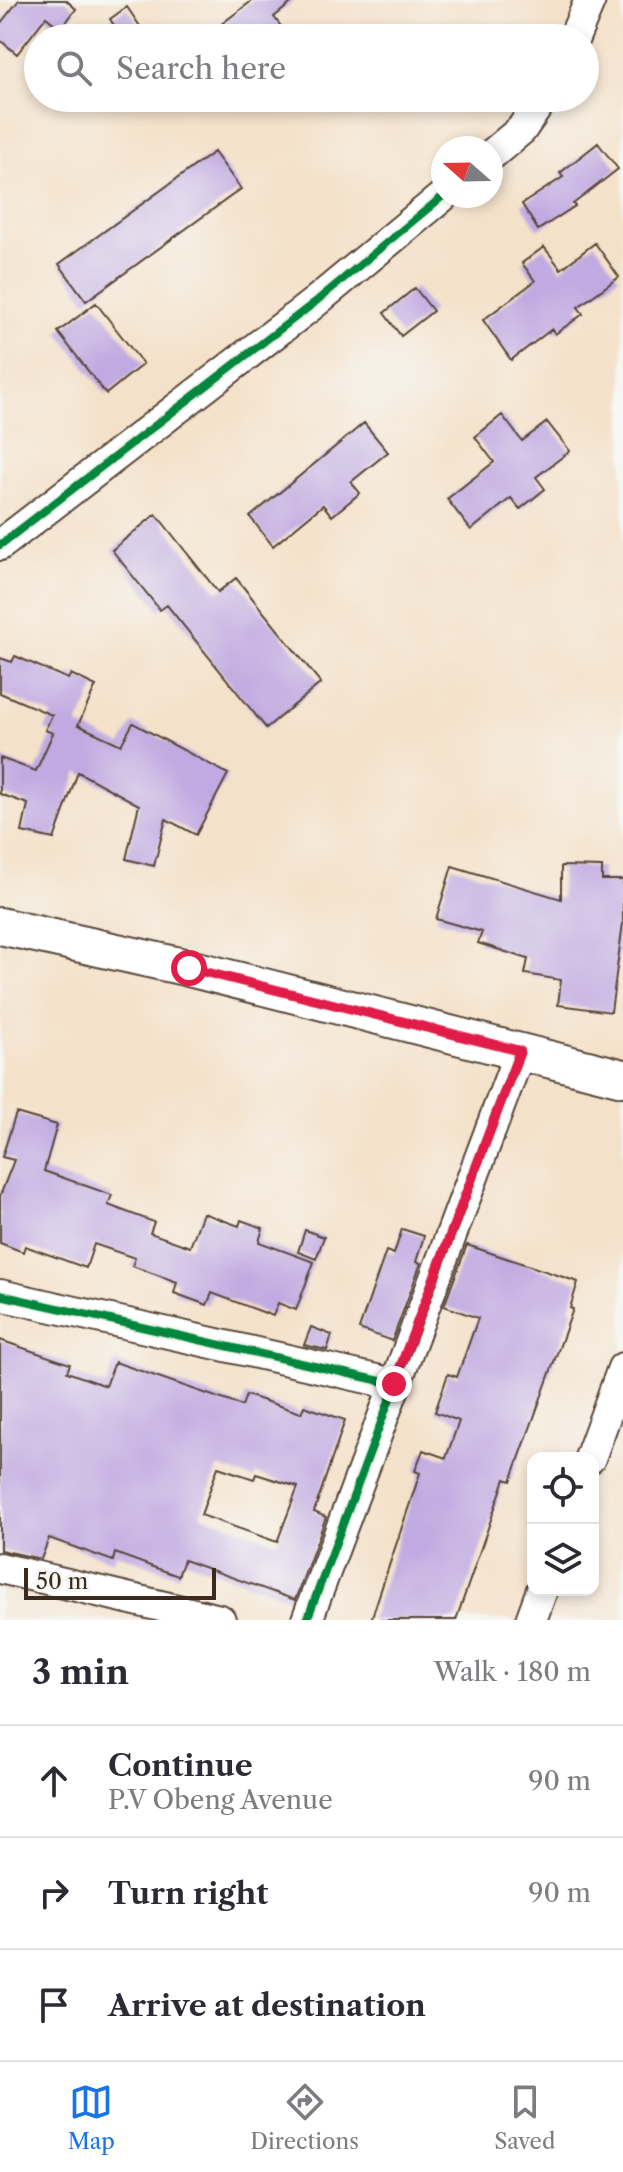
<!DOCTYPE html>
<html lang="en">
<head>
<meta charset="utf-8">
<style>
	:root { --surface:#fff; --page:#f7f7f7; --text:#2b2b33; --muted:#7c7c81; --line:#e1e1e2; --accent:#1a73e8 }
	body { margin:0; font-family:"Libre Caslon Text",serif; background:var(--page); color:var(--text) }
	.controls { position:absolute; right:24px; bottom:24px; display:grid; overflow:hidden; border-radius:16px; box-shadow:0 4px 12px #0003 }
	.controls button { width:72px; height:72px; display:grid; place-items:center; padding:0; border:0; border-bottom:2px solid var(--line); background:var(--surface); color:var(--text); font:40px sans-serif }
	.compass { position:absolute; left:431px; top:136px; width:72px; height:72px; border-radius:50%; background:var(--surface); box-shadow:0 4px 12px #0003; rotate:290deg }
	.scale { position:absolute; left:24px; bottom:20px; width:192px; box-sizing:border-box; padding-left:8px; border:4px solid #3b2a1e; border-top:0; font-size:22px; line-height:28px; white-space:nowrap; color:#3b2a1e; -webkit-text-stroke:6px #f6f6f2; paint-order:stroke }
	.stop { position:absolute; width:24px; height:24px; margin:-18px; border:6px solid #e11d48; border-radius:50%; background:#fff }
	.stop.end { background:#e11d48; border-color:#fff; box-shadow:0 2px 8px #0008 }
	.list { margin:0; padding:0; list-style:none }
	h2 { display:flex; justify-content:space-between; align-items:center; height:104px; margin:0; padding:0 32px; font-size:34px }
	h2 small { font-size:26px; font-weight:400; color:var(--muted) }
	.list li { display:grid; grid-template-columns:52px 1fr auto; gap:24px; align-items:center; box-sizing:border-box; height:112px; padding:0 32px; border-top:2px solid var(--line) }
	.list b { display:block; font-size:30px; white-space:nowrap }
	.list p { margin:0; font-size:26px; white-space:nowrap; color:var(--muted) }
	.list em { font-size:26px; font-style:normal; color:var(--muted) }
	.icon { flex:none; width:44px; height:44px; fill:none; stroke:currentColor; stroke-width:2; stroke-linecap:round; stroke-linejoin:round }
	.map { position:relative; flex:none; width:623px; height:1620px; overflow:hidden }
	.search { position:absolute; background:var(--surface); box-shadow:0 4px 12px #0003; left:24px; right:24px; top:24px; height:88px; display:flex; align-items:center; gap:20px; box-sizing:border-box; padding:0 28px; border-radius:44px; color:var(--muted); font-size:30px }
	.sheet { height:440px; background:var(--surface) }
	nav { display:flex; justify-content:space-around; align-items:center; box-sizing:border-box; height:112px; border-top:2px solid var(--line); background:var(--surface); font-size:22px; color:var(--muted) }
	nav a { display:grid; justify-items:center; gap:4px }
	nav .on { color:var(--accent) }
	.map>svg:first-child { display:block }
	.building { fill:#c1aae1; fill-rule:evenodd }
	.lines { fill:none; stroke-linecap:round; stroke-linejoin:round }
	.minor-casing { stroke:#574538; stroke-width:34 }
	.major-casing { stroke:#574538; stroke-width:40 }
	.minor { stroke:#fff; stroke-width:30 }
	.major { stroke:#fff; stroke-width:36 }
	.cycleway-casing { stroke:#f6f6f2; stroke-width:13 }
	.cycleway { stroke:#00873e; stroke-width:8 }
	.route { stroke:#e11d48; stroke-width:10 }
</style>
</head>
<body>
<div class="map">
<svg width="623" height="1620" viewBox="0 0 623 1620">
	<rect width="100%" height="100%" fill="#f6f6f2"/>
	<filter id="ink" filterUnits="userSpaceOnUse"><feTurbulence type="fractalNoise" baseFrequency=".0125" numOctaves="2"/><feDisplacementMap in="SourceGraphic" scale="16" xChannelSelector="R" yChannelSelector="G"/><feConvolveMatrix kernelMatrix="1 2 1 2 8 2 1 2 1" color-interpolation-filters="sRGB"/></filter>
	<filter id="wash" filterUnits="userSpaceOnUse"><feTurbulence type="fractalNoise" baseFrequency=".006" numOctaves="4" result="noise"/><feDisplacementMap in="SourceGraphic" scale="32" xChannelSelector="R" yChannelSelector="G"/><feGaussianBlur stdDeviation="1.8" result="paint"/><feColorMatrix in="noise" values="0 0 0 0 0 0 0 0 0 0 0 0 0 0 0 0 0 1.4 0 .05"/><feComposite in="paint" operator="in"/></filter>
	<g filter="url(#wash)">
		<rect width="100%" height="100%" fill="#f4e1c9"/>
		<g id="blocks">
			<path class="building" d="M19,0H66L76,9L61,29L46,17L17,54L0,40V24Z
				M253,0H295L274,17L290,38H203Z
				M127,7L148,38H122L110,19Z
				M598,143L618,169L573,204L575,206L538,230L522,204L563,177L560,173Z
				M214,152L241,189L86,301L59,264Z
				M595,243L619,277L578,307L583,314L555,334L552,329L511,360L483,320L535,281L522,263L544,247L561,269Z
				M415,288L433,311L401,336L384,313Z
				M96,303L143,364L106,394L58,332Z
				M502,415L522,441L547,422L570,451L536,477L545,489L520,509L511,498L471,530L447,499L494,462L475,437Z
				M364,423L388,452L351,482L360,493L332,516L323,505L273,546L250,517Z
				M156,514L218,592L236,578L321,683L266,728L167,605L160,610L112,550Z
				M15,656L68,679L71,674L96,686L78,725L121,745L133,723L228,774L196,835L166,819L154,866L126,859L139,805L78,772L54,839L22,832L28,804L0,794V758L36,771L53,733L45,730L52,715L0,693V658L12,662Z
				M452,866L561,899V866L602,867V880H623V923L611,1012L558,1005L561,980L525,974L528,959L478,943L482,932L436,919Z
				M16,1113L57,1125L44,1171L112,1195L108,1205L154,1222L150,1233L190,1247L203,1213L239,1226L241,1220L263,1228L259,1242L314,1262L296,1310L278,1303L273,1316L212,1293L207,1305L174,1293L177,1282L132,1266L135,1258L94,1244L86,1268L25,1246L23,1252L0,1243V1196L14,1160L2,1157Z
				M402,1229L424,1236L416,1262L421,1263L392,1341L359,1329L386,1251L394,1254Z
				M305,1230L324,1237L316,1259L298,1252Z
				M467,1245L578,1282L570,1308L573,1309L511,1481L505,1479L456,1620H371L420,1473L415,1471L423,1450L446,1458L459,1421L435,1412L448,1374L457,1377L478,1318L444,1306Z
				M311,1327L332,1335L327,1350L304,1345Z
				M0,1340L70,1364L67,1372L106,1386L115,1362L242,1406L246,1395L301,1413L304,1406L345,1420L314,1512L326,1517L295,1600L184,1560L178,1576L115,1553L113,1561L49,1538L41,1559L0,1550ZM218,1467L254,1479L256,1474L298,1487L277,1542L201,1515Z"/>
		</g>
	</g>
	<g filter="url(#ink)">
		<use href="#blocks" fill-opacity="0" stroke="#574538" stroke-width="2"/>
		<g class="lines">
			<g class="minor-casing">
				<path id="minor" d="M574,38L590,0
					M491,155L521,130L543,98
					M0,545L314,303L443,196
					M0,1295L394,1384
					M590,1458L623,1368
					M0,1568L220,1620
					M307,1620L520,1051
					M531,1620L542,1590"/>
			</g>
			<g class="major-casing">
				<path id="major" d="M0,926L189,968L623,1078"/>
			</g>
			<use href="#minor" class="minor"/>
			<use href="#major" class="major"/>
			<g class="cycleway-casing">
				<path id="cycleway" d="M0,545L314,303L443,196
					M0,1295L394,1384
					M307,1620L520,1051"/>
			</g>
			<use href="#cycleway" class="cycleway"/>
		</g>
	</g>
	<g class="lines" filter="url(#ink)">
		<path class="route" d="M189,968L520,1051L394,1384"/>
	</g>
</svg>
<div class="controls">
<button><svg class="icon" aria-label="locate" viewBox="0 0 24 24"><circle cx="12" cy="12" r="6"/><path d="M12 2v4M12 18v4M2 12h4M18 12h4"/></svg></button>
<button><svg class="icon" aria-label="layers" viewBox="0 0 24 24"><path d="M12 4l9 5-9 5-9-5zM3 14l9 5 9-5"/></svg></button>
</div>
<svg class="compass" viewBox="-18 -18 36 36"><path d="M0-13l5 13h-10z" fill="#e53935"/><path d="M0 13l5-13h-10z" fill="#7c7c81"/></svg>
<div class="scale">50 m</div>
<div class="stop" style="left:189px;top:968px"></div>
<div class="stop end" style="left:394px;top:1384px"></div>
<div class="search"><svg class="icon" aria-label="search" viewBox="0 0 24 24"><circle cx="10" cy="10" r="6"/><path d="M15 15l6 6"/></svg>Search here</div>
</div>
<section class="sheet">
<h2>3 min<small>Walk · 180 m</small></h2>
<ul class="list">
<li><svg class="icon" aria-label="ahead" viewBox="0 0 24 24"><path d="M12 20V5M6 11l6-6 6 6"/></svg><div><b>Continue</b><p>P.V Obeng Avenue</p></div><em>90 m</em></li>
<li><svg class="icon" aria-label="right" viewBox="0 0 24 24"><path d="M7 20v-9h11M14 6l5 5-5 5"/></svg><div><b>Turn right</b></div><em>90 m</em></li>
<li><svg class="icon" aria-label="arrive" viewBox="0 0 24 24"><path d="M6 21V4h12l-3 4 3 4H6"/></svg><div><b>Arrive at destination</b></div></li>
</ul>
</section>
<nav>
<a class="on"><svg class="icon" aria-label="map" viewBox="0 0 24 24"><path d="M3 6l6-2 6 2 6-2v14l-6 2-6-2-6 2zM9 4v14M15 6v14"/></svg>Map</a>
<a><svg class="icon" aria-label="directions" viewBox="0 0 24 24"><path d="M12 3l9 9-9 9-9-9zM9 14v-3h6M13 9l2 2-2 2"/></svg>Directions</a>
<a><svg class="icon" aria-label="saved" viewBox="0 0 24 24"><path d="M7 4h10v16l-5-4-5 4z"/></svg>Saved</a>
</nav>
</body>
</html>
